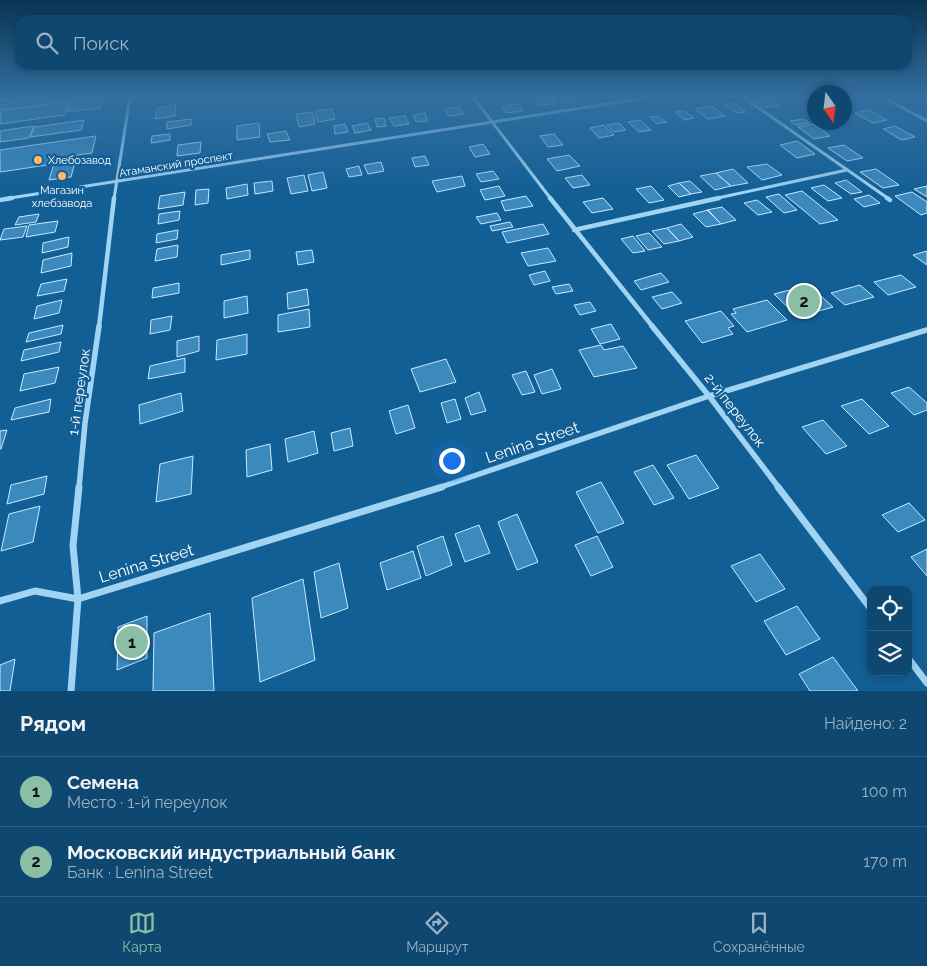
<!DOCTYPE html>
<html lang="ru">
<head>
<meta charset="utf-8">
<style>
	:root { --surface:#0e4770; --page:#1c5178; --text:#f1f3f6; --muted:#9bb2c3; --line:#2e5f83; --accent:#8abfa5 }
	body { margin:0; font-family:Raleway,sans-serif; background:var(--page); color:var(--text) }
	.controls { position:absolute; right:15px; bottom:15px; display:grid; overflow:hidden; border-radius:10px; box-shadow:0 2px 8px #0003 }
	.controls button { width:45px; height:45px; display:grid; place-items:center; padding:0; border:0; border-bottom:1px solid var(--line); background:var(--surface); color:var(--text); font:25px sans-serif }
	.compass { position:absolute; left:807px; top:85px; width:45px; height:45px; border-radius:50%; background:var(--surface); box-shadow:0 2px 8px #0003; rotate:166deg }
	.you { position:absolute; left:451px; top:460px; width:18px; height:18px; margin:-12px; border:4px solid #fff; border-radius:50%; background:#1a73e8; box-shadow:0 0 0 8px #1a73e833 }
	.badge { display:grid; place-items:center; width:32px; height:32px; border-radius:50%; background:var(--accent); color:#111; font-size:16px; font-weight:700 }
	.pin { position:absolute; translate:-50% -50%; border:2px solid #fff; box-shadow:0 1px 5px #0006 }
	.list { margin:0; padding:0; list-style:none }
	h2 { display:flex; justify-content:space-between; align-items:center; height:65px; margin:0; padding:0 20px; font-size:21px }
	h2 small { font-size:16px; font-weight:400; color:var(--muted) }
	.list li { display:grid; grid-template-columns:32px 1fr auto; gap:15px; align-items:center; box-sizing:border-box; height:70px; padding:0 20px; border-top:1px solid var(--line) }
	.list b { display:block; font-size:19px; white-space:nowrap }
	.list p { margin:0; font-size:16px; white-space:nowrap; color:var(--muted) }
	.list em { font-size:16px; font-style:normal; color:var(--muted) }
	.icon { flex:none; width:28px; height:28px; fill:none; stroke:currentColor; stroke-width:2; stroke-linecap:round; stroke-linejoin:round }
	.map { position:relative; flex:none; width:927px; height:691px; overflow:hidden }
	.search { position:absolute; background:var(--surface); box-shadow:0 2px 8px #0003; left:15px; right:15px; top:15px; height:55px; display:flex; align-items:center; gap:12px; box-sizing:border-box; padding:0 18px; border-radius:15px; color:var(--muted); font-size:19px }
	.sheet { height:205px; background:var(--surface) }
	nav { display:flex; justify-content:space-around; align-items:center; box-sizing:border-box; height:70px; border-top:1px solid var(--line); background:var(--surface); font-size:14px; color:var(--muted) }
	nav a { display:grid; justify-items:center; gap:2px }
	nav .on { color:var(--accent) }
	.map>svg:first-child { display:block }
	.building { fill:#3b89bd; stroke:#c9e9fd }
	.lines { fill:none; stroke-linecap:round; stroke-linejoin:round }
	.minor-far3 { stroke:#a1d3f3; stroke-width:3 }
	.minor-far2 { stroke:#a1d3f3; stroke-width:4.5 }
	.minor-far1 { stroke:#a1d3f3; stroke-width:5.5 }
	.minor { stroke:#a1d3f3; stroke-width:7 }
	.poi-dot { fill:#ffba63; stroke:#125f95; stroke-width:2 }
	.labels { text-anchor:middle; stroke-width:4.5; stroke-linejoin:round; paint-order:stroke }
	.far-poi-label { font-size:11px; fill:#fff; stroke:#125f95; text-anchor:start }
	.far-street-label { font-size:11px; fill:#fff; stroke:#125f95 }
	.street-label { font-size:14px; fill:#fff; stroke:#125f95 }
	.near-street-label { font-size:16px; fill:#fff; stroke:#125f95 }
</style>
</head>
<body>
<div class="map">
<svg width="927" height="691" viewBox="0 0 927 691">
	<rect width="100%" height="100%" fill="#125f95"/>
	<path class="building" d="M58,97H99L0,110V105Z
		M533,97H552L557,103L539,106Z
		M560,97H572L575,101L564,103Z
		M103,98L100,108L67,112L71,102Z
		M770,99L780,105L764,108L755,101Z
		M69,102L64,115L0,124L1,111Z
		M734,103L746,112L737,113L725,105Z
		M518,104L523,111L506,113L502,106Z
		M176,105L175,116L155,119L157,108Z
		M712,106L725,116L708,119L695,109Z
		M460,107L464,114L449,116L445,109Z
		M332,109L335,119L318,122L315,111Z
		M869,110L887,120L873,123L855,113Z
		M685,111L694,118L684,120L675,112Z
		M312,112L315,124L299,127L296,114Z
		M425,113L427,121L416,122L413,115Z
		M405,116L409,124L394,126L389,118Z
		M658,116L666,122L657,124L650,117Z
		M384,118L386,126L377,127L375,119Z
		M191,119V125L167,129V122Z
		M804,119L809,123L796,125L790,121Z
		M84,120L81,130L30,137L35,127Z
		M640,120L651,130L639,132L628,122Z
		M259,123L260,137L237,140V126Z
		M367,123L371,130L355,133L352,126Z
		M619,123L626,130L614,132L607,125Z
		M345,124L348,132L335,134L334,126Z
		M813,124L830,136L814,139L798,127Z
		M604,125L614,135L599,138L590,128Z
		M34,126L29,138L0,142V131Z
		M895,126L915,137L902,140L883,129Z
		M286,131L290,140L270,142L267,134Z
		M170,134V140L151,143L152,136Z
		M554,134L563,145L548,147L540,136Z
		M96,136L92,153L77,155L71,177L49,180L54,164L0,172V150Z
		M797,141L815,154L797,158L780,145Z
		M201,142L200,153L177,156L178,145Z
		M483,144L490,154L475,157L469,147Z
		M844,145L863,158L847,161L828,148Z
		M569,155L580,166L557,171L547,159Z
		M425,156L429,165L415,167L412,158Z
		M381,162L384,171L368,174L364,165Z
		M767,164L782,175L762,180L747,167Z
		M359,166L362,175L349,177L346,169Z
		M733,169L748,183L731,186L716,173Z
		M876,169L899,185L883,188L860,172Z
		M493,171L499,179L481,182L476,174Z
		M323,172L327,188L312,191L308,175Z
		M716,173L731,186L715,190L700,176Z
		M304,175L308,191L291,194L287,178Z
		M582,175L590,185L573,188L565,178Z
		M462,176L465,186L437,192L432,181Z
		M846,180L862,192L851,194L835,183Z
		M272,181L273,191L255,194L254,183Z
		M690,181L702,192L691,194L679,183Z
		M679,183L691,194L679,197L668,186Z
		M247,184L248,195L227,199L226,188Z
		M824,185L842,198L828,201L811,188Z
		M499,186L505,196L485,200L480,190Z
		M651,186L664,200L649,203L636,189Z
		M927,186V197L914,189Z
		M209,189L208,203L195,205L196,190Z
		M802,191L838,220L820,224L785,195Z
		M185,192L183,205L158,209L160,196Z
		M912,192L927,202V213L921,215L895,196Z
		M779,194L797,210L784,213L766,197Z
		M869,195L880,203L864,207L854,199Z
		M526,196L533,206L505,211L501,201Z
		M603,198L613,209L592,213L583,202Z
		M757,200L772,212L758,215L744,203Z
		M722,207L736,220L721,224L707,210Z
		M708,210L721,224L706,227L693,214Z
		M180,211L179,220L158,224L159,214Z
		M497,213L501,220L481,224L476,217Z
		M39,214L36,222L15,225L19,217Z
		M58,221L55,232L26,237L29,225Z
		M510,222L513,227L492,231L490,226Z
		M543,224L549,234L507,243L502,232Z
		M681,224L693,237L679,241L667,228Z
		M27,226L23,237L0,240L4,229Z
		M667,228L679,241L664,244L652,231Z
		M178,230L177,239L156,243L157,234Z
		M649,233L662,247L648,250L636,236Z
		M633,236L645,251L633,253L621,239Z
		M69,237L68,247L42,253L43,243Z
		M178,245L177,257L155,261L157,249Z
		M548,248L556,261L528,266L521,253Z
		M250,250V259L221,265V255Z
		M312,250L314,262L298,265L296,252Z
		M927,251V265L913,255Z
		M72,253L71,266L41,273L43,260Z
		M545,271L550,281L534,285L529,275Z
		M661,273L669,282L641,290L634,281Z
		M901,275L916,287L888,295L874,282Z
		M67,279L64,291L37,296L41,284Z
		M179,283V293L152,298L153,288Z
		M569,284L573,291L556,294L552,287Z
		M809,285L833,307L798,317L774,294Z
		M860,285L874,297L845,305L831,293Z
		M307,289L309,305L288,309L287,293Z
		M672,292L682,303L662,309L652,297Z
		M247,296L248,313L224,318V301Z
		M62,300L59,313L34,319L37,306Z
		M767,300L787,320L747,332L731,314L736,313L733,309Z
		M590,302L596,311L580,315L574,305Z
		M309,309L310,327L278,332V315Z
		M721,311L734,326L728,328L733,334L702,343L685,321Z
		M172,316L170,330L150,334L151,320Z
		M611,324L620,339L600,344L591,329Z
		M63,325L61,334L26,342L29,333Z
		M247,334V354L216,360L217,340Z
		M199,336V351L177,357V341Z
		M61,342L59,352L21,361L24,350Z
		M601,345L604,350L623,346L637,368L594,377L579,350Z
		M185,358V372L148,379L150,366Z
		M446,359L456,382L420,392L411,369Z
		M59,367L55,383L20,391L24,374Z
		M552,369L561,389L542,394L534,375Z
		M526,371L535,392L522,395L512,375Z
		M909,387L927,403V410L914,415L891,393Z
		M479,392L486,411L471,415L465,398Z
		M181,393L183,411L140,424L139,405Z
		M51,399L49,412L11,420L15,408Z
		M455,399L461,419L447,423L441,403Z
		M862,399L889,426L869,434L841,406Z
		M408,405L415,428L396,434L389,411Z
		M823,420L847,446L826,454L802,427Z
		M350,428L353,446L334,451L331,433Z
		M7,430L1,449H0V431Z
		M314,431L318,453L288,462L285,439Z
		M270,444L272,470L247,477L246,450Z
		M696,455L719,488L689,499L667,465Z
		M193,456L191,494L156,502L160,464Z
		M653,465L674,498L654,505L634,472Z
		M47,476L44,494L7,504L11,485Z
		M601,482L624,523L598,533L576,492Z
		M909,503L925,520L898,532L882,515Z
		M40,506L33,542L1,551L9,514Z
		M517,514L538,562L517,570L498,522Z
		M479,525L490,553L465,562L455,534Z
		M443,536L452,565L426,576L417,546Z
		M597,536L613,567L591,576L575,545Z
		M927,549V576L911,557Z
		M413,551L421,578L387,590L380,563Z
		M760,554L785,589L756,602L731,566Z
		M339,563L348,608L321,618L314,572Z
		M303,579L315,660L260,682L252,598Z
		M797,606L820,639L786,655L764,621Z
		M210,613L214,691H153L154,633Z
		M147,616V658L117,670L118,627Z
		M833,657L858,691H810L799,674Z
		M15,659L10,691H0V665Z"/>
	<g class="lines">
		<path class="minor-far3" d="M473,97L551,199
			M743,97L889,199
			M883,97L927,121
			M1,101L40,97
			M4,199L651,97
			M114,199L130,97
			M713,199L847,170"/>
		<path class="minor-far2" d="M550,198L653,327
			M887,198L890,200
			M0,200L12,198
			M574,230L719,198
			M99,327L114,198"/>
		<path class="minor-far1" d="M652,326L709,396L779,488
			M79,488L85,423L99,326
			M438,488L709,396L927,330"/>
		<path class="minor" d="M778,487L871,609
			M0,601L35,591L78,599L442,487
			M908,658L927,683
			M71,691L78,599L73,546L79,487"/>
	</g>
	<linearGradient id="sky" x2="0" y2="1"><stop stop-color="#0a3452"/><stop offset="0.5" stop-color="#336fa0"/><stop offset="1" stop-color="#336fa0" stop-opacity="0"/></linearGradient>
	<rect width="927" height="194" fill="url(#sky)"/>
	<g class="poi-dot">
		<circle cx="38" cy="160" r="5"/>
		<circle cx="62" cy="176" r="5"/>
	</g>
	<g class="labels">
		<g class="far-poi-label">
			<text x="48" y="164">Хлебозавод</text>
			<text x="62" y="194" text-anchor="middle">Магазин<tspan x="62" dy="13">хлебзавода</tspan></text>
		</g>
		<g class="far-street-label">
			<text transform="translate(176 164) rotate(-9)" y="4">Атаманский проспект</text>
		</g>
		<g class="street-label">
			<text transform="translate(79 392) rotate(-82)" y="5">1-й переулок</text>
			<text transform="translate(735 410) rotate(52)" y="5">2-й переулок</text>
		</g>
		<g class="near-street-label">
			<text transform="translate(532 442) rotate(-19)" y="6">Lenina Street</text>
			<text transform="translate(146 563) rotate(-17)" y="6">Lenina Street</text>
		</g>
	</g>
</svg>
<div class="controls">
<button><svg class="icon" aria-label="locate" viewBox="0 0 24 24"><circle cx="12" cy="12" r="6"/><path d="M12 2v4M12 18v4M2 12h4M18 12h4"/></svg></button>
<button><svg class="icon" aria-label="layers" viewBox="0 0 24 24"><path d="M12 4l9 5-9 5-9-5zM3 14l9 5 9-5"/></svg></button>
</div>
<svg class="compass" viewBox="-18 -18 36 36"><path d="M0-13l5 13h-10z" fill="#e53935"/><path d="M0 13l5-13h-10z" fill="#9bb2c3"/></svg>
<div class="you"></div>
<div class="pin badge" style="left:132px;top:642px">1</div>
<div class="pin badge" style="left:804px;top:301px">2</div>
<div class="search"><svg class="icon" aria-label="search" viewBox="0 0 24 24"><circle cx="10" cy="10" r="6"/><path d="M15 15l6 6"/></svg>Поиск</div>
</div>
<section class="sheet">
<h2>Рядом<small>Найдено: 2</small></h2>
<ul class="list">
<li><span class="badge">1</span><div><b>Семена</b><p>Место · 1-й переулок</p></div><em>100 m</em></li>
<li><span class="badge">2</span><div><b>Московский индустриальный банк</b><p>Банк · Lenina Street</p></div><em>170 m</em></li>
</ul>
</section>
<nav>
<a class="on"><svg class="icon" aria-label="map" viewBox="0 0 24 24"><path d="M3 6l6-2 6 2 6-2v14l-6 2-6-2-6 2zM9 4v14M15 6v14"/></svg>Карта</a>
<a><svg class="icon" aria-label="directions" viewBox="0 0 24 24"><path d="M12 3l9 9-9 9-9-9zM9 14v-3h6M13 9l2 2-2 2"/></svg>Маршрут</a>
<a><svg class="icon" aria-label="saved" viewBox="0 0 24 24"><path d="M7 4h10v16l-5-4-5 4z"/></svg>Сохранённые</a>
</nav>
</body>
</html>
